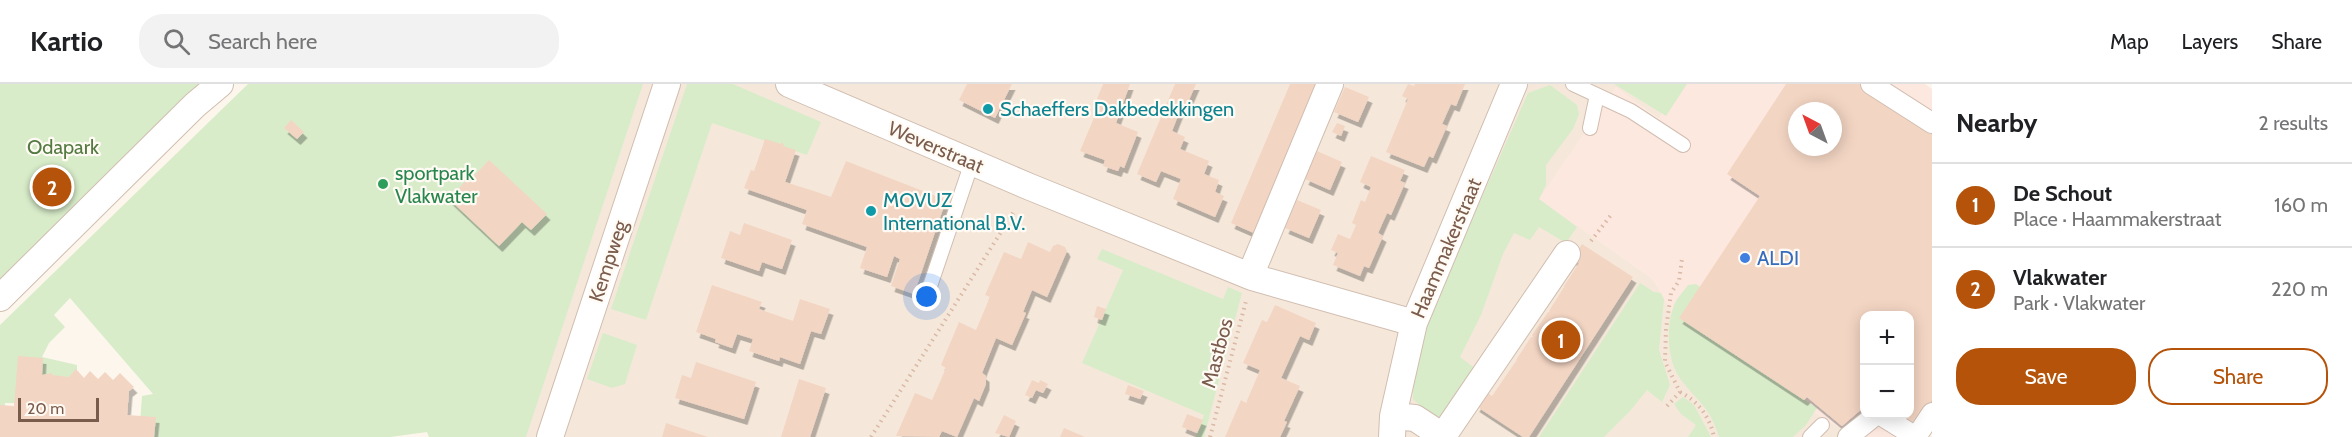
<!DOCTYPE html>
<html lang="en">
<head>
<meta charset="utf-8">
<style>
	:root { --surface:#fff; --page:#f2f2f2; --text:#202124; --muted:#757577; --line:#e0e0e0; --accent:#b45309 }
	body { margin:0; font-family:Cabin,sans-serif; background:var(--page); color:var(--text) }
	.controls { position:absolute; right:18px; bottom:18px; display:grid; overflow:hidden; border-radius:12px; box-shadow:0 3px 15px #0003 }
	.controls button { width:54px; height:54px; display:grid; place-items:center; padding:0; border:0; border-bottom:2px solid var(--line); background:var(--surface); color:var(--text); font:30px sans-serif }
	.compass { position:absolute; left:1788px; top:18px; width:54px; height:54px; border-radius:50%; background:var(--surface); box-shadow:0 3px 15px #0003; rotate:319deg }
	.scale { position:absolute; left:18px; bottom:15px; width:81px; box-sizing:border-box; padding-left:6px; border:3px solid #7a5c4d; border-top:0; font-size:16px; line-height:21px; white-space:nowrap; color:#7a5c4d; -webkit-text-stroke:4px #fffaf3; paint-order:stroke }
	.you { position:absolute; left:927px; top:213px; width:21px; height:21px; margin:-15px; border:4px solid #fff; border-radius:50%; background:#1a73e8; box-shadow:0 0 0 9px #1a73e833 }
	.badge { display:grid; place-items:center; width:39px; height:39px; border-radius:50%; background:var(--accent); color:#fff; font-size:20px; font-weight:700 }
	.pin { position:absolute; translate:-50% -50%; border:3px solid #fff; box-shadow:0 2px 6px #0006 }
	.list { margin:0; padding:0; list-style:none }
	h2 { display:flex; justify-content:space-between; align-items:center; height:78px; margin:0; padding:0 24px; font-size:26px }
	h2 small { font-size:20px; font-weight:400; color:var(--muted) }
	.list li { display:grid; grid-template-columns:39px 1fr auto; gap:18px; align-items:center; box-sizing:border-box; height:84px; padding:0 24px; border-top:2px solid var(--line) }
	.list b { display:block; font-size:22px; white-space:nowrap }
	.list p { margin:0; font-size:20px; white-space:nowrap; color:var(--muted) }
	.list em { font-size:20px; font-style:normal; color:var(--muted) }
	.actions { display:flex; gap:12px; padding:18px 24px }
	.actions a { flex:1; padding:14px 0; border:2px solid var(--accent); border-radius:24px; text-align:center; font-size:21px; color:var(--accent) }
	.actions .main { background:var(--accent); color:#fff }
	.icon { flex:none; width:33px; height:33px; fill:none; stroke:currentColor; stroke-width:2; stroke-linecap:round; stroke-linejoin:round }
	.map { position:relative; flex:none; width:1932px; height:353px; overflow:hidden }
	header { display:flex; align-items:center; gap:36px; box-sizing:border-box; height:84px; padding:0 30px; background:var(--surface); border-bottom:2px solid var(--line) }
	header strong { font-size:28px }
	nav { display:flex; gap:33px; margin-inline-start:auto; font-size:21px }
	.search { width:420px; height:54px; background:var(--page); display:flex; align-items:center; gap:15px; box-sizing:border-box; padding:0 21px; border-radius:24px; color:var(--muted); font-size:22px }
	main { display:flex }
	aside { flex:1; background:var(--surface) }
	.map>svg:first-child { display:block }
	.residential { fill:#f5e8da }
	.commercial { fill:#fde8e0; fill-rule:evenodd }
	.green { fill:#d8ecc9 }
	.building { fill:#f3d5c3; fill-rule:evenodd; filter:url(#shadow) }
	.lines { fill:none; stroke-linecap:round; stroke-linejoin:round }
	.service-casing { stroke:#d1beb0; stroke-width:16 }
	.pedestrian-casing { stroke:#d1beb0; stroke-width:22 }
	.minor-casing { stroke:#d1beb0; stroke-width:28 }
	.path { stroke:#d9b8a5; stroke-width:4; stroke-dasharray:1.5 4.5; stroke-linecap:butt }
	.service { stroke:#fff; stroke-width:14 }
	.pedestrian { stroke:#fff; stroke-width:20 }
	.minor { stroke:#fff; stroke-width:26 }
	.culture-dot { fill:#0f9aa8; stroke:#fffaf3; stroke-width:2 }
	.leisure-dot { fill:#2e9e5b; stroke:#fffaf3; stroke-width:2 }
	.shop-dot { fill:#3f7fe0; stroke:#fffaf3; stroke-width:2 }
	.labels { text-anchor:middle; stroke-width:4.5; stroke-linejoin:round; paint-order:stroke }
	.culture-label { font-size:20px; fill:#0d838f; stroke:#fffaf3; text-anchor:start }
	.park-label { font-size:20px; fill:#537a41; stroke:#fffaf3 }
	.street-label { font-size:20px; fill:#7a5c4d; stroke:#fffaf3 }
	.leisure-label { font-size:20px; fill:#27864d; stroke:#fffaf3; text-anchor:start }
	.shop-label { font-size:20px; fill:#366cbe; stroke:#fffaf3; text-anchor:start }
</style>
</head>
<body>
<header>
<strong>Kartio</strong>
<div class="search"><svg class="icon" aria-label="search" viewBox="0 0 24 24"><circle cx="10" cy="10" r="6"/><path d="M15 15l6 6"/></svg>Search here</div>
<nav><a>Map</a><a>Layers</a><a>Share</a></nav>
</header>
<main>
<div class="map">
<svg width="1932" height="353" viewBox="0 0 1932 353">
	<defs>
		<filter id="shadow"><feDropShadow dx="3.5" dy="6" stdDeviation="0" flood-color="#0004"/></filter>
	</defs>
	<rect width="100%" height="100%" fill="#fdf6ec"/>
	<path class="residential" d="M642,0H1683L1659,35L1616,4L1540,115L1653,195L1683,247L1855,353H518Z"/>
	<path class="commercial" d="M1683,0H1925L1932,5V338L1922,353H1855L1682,247L1653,195L1539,115L1616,3L1658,35ZM1797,27H1833V63H1797ZM1864,231H1910V330H1864Z"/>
	<path class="green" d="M0,0H217L0,211Z
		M248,0H643L526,353H429L427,348L390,353H139L142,312L153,310L70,214L54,231L65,243L49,259L42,273L77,281V320L5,319L3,353H0V241Z
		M687,0H733L821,38L807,71L712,39L646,236L611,225Z
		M1614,0H1687L1666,32Z
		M1550,1L1577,21L1579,30L1573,45L1546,81V101L1539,115L1577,143L1566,159L1539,143L1530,156L1514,149L1503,170L1481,231L1460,273L1476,285L1445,333L1431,332L1413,315C1413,258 1444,198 1467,147C1487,101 1508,55 1528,9Z
		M1102,165L1223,215L1228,203L1242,209L1204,353H1196L1204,331L1082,279L1123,186L1097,175Z
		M1640,199L1654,208L1661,209L1664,215L1659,266L1670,301L1662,318L1647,306L1630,327L1604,353H1539Z
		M1696,200L1700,203L1680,234L1817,324L1806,341L1793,353H1719C1710,323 1699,319 1681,296C1667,277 1666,246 1673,224C1675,216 1683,208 1688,201Z
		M603,249L637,261L625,300L612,304L587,295Z
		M1683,313L1694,321L1711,353H1688L1696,341L1681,330L1674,320Z"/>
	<path class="building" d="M967,0H1012L995,34L959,16Z
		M1103,0H1130L1116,39L1138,48L1124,84L1120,82L1118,87L1103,82L1105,76L1080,67L1101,17L1097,15Z
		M1175,0H1196L1185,25L1181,24L1172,47L1185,53L1180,65L1209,77L1204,90L1219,96L1215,108L1224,112L1215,133L1173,115L1181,95L1161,87L1156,98L1137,90Z
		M1290,0H1317L1254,149L1231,139Z
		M1408,0L1414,2L1415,0H1465L1456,22L1451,20L1442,40L1447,42L1433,74L1429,72L1424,83L1386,68L1408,15L1402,12Z
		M1786,0H1861L1932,46V316L1915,342L1898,330H1910V231H1864V323L1842,342L1807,313L1804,316L1679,234L1760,112L1727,90ZM1797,27H1833V63H1797Z
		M1345,3L1369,13L1358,38L1334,28Z
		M291,36L304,48L297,55L284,44Z
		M1337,39L1345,42L1341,52L1332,48Z
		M765,55L781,60V58L784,60L783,62L796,66L785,98L814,107L831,113L846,77L946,116L914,210L891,202L900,175L894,172L887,193L860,184L867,163L802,140L807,126L744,104L751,86L754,87Z
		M1317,67L1342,78L1330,106L1305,95Z
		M1371,72L1405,86L1400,97L1405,99L1391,131L1387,129L1378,149L1383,152L1369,184L1364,182L1360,192L1333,181L1338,169L1331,166L1338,150L1350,155L1356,141L1352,139L1361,116L1365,118L1371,103L1360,98Z
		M489,76L547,130L531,146L522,138L499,162L449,115L472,90L474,92Z
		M1297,116L1321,126L1309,154L1285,144Z
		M744,139L792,156L782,185L762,178L759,187L721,174L730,147L740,151Z
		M1028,158L1050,168L1053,162L1058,160L1065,163L1067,167L1047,213L1032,206L1023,228L1026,229L1012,261L996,254L982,289L986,292V300L979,317L974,314L957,353L942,347L939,353L896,352L915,309L932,316L946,284L941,281L959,238L976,246L990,213L985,211L1004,168L1021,175Z
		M1582,160L1633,193L1529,353H1523L1476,322L1485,307L1492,312L1516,277L1517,278L1516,276L1531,253H1533L1532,251L1548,228H1550L1549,227L1564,203L1565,204L1564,202L1579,179L1572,175Z
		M712,201L762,218L759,225L793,237L800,215L830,225L821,250L811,247L800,280L780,273L779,277L749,267L753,255L737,250L732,264L715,258L716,255L696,248Z
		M1275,221L1316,239L1309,256L1300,252L1281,294L1300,302L1284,337L1287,338L1280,353H1225L1241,316L1246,319L1260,286L1243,279L1262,236L1267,238Z
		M1097,222L1106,225L1102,236L1094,233Z
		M18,272L43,274L42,291L52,289V291L69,293L76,285L84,294L90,287L98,295L105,288L113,296L120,289L134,303L129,307L127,331L156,333L154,353H0V321L14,322Z
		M696,278L756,298L744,335L675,314L682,291L691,294Z
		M799,295L826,304L810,353H781Z
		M1032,296L1039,299L1040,296L1048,300L1043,309L1036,306L1032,314L1025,311Z
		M1128,301L1144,307L1140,315L1125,310Z
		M1187,330L1203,336L1197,349L1182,343Z
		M1004,331L1016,337L1009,353L995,349Z
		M666,339L708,353H662Z
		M1064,344L1085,353H1060Z"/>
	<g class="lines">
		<g class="service-casing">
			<path id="service" d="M1573,0L1631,27L1683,61
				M1590,44L1597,11
				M927,211L972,78
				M1810,353L1822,341"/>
		</g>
		<g class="pedestrian-casing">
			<path id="pedestrian" d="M1871,0L1932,39
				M1879,330L1916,353L1932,329
				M1848,353L1877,330"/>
		</g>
		<g class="minor-casing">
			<path id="minor" d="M789,0L1030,103L1252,193L1414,239
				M1250,192L1330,0
				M0,214L195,21L220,0
				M1393,332L1415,334L1444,353
				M1443,352L1567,170
				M550,353L667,0
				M1392,353L1393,332L1414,239L1514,0"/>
		</g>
		<path class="path" d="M1591,157L1611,131
			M1680,308C1698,317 1710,333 1714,353
			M1667,322L1680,308L1665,278L1666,245L1671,209L1679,197L1682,175
			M871,353L1015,126
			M1210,353L1246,217"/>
		<use href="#service" class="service"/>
		<use href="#pedestrian" class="pedestrian"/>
		<use href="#minor" class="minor"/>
	</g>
	<g class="culture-dot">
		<circle cx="988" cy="25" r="6"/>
		<circle cx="871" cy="127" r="6"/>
	</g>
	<circle class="leisure-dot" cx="383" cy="100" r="6"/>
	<circle class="shop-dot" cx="1745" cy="174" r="6"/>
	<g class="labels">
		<g class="culture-label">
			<text x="1000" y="32">Schaeffers Dakbedekkingen</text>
			<text x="883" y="123">MOVUZ<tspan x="883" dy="23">International B.V.</tspan></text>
		</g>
		<g class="park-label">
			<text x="63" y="70">Odapark</text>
		</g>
		<g class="street-label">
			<text transform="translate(936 63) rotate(23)" y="7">Weverstraat</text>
			<text transform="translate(1446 164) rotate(-67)" y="7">Haammakerstraat</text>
			<text transform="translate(608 177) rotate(-72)" y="7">Kempweg</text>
			<text transform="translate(1217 269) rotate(-75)" y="7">Mastbos</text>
		</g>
		<g class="leisure-label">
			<text x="395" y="96">sportpark<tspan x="395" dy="23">Vlakwater</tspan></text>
		</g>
		<g class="shop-label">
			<text x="1757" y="181">ALDI</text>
		</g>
	</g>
</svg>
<div class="controls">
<button>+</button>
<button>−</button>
</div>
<svg class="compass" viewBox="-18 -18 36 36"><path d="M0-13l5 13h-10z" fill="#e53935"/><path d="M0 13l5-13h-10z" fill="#757577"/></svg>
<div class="scale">20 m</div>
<div class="you"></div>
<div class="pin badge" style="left:1561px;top:256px">1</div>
<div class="pin badge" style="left:52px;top:103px">2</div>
</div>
<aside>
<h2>Nearby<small>2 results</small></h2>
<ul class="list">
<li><span class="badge">1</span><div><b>De Schout</b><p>Place · Haammakerstraat</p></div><em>160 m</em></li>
<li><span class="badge">2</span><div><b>Vlakwater</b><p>Park · Vlakwater</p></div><em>220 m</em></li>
</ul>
<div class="actions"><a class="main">Save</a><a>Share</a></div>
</aside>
</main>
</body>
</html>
